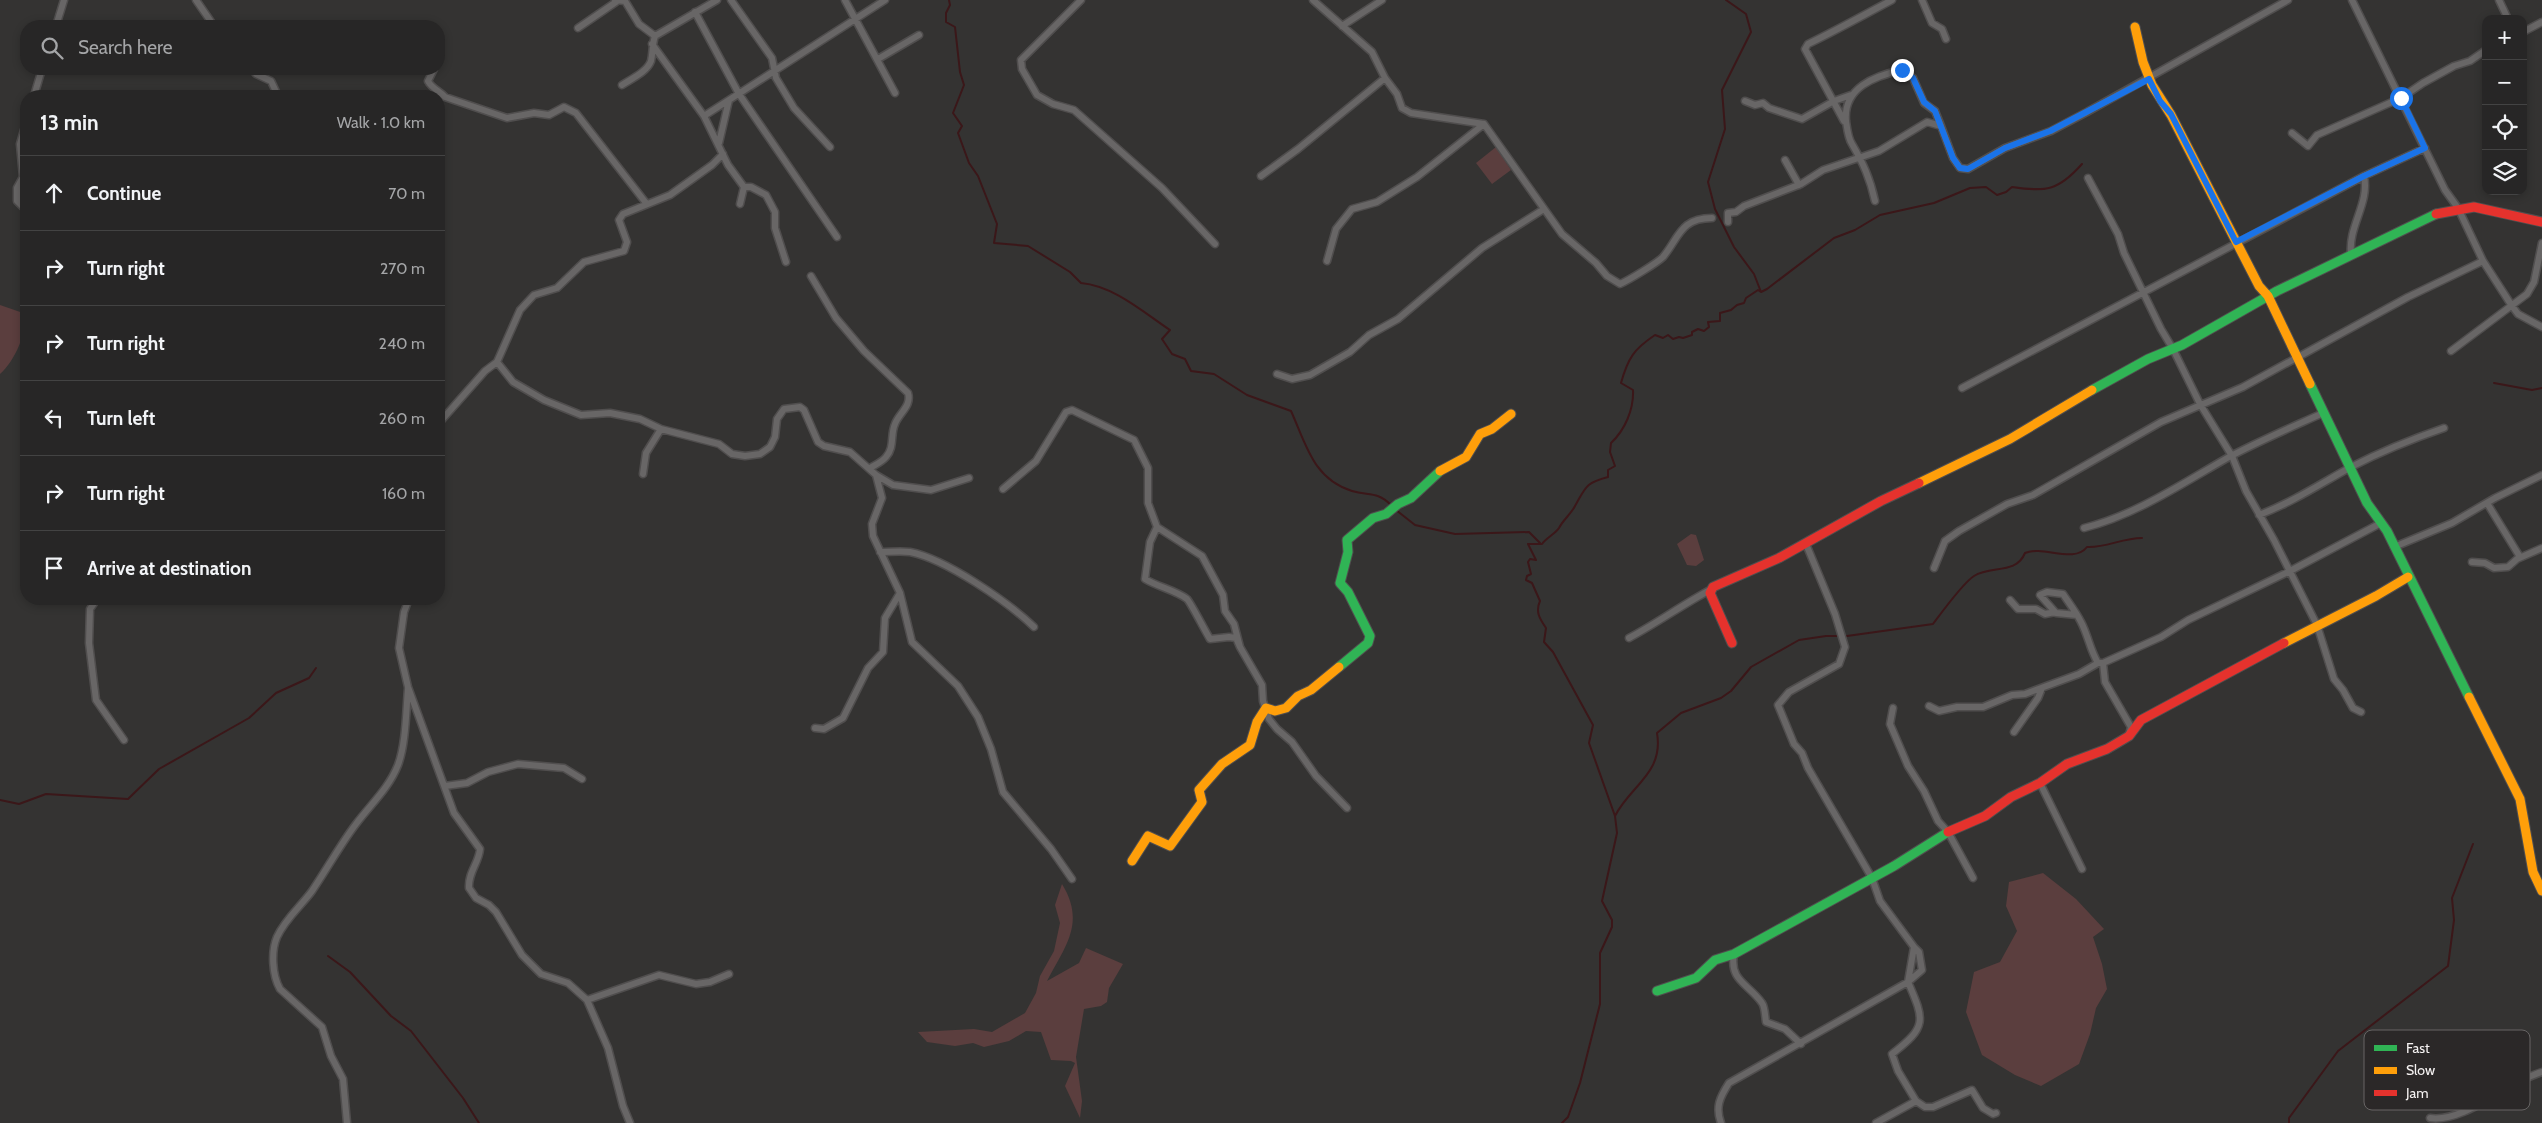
<!DOCTYPE html>
<html lang="en">
<head>
<meta charset="utf-8">
<style>
	:root { --surface:#272626; --page:#333232; --text:#f1f3f6; --muted:#a4a5a7; --line:#434343 }
	body { margin:0; font-family:Cabin,sans-serif; background:var(--page); color:var(--text) }
	.controls { position:absolute; right:15px; top:15px; display:grid; overflow:hidden; border-radius:10px; box-shadow:0 2px 8px #0003 }
	.controls button { width:45px; height:45px; display:grid; place-items:center; padding:0; border:0; border-bottom:1px solid var(--line); background:var(--surface); color:var(--text); font:25px sans-serif }
	.stop { position:absolute; width:15px; height:15px; margin:-11px; border:4px solid #1a73e8; border-radius:50%; background:#fff }
	.stop.end { background:#1a73e8; border-color:#fff; box-shadow:0 1px 5px #0008 }
	.list { margin:0; padding:0; list-style:none }
	h2 { display:flex; justify-content:space-between; align-items:center; height:65px; margin:0; padding:0 20px; font-size:21px }
	h2 small { font-size:16px; font-weight:400; color:var(--muted) }
	.list li { display:grid; grid-template-columns:32px 1fr auto; gap:15px; align-items:center; box-sizing:border-box; height:75px; padding:0 20px; border-top:1px solid var(--line) }
	.list b { display:block; font-size:19px; white-space:nowrap }
	.list em { font-size:16px; font-style:normal; color:var(--muted) }
	.icon { flex:none; width:28px; height:28px; fill:none; stroke:currentColor; stroke-width:2; stroke-linecap:round; stroke-linejoin:round }
	.map { position:relative; flex:none; width:2542px; height:1123px; overflow:hidden }
	.search { position:absolute; background:var(--surface); box-shadow:0 2px 8px #0003; left:20px; top:20px; width:425px; height:55px; display:flex; align-items:center; gap:12px; box-sizing:border-box; padding:0 18px; border-radius:20px; color:var(--muted); font-size:19px }
	.panel { position:absolute; background:var(--surface); box-shadow:0 2px 8px #0003; left:20px; top:90px; width:425px; height:515px; border-radius:20px }
	.map>svg:first-child { display:block }
	.green { fill:#5b3e3e }
	.lines { fill:none; stroke-linecap:round; stroke-linejoin:round }
	.stream { stroke:#3b1719; stroke-width:2 }
	.street-casing { stroke:#504e4e; stroke-width:9 }
	.fast-casing { stroke:#504e4e; stroke-width:11 }
	.slow-casing { stroke:#504e4e; stroke-width:11 }
	.jam-casing { stroke:#504e4e; stroke-width:11 }
	.street { stroke:#686666; stroke-width:6 }
	.fast { stroke:#30b455; stroke-width:9 }
	.slow { stroke:#ff9f0a; stroke-width:9 }
	.jam { stroke:#e5322d; stroke-width:9 }
	.route { stroke:#1a73e8; stroke-width:6 }
	.key { fill:#2b2828; stroke:#686565; stroke-width:1 }
	.key-label { font-size:14px; fill:#f5f2f2 }
</style>
</head>
<body>
<div class="map">
<svg width="2542" height="1123" viewBox="0 0 2542 1123">
	<rect width="100%" height="100%" fill="#343332"/>
	<path class="green" d="M1496,147L1511,170L1492,184L1476,163Z
		M0,305L26,314C26,334 15,361 0,374Z
		M1691,534L1696,535L1704,560L1696,566L1687,565L1677,544Z
		M2043,873L2076,899L2104,929L2093,937L2102,964L2107,989L2096,1008L2090,1034L2079,1064L2041,1086L2015,1075L1982,1055L1966,1012L1974,972L2000,962L2017,931L2006,906L2009,882Z
		M1062,884C1086,923 1065,946 1047,981L1079,963L1086,948L1123,964L1109,988L1107,1002L1101,1006L1084,1009L1076,1057L1082,1101L1080,1118L1065,1086L1075,1063L1071,1061L1051,1060L1041,1032L1026,1031L1009,1041L984,1047L973,1043L955,1046L927,1042L918,1032L974,1029L992,1032L1025,1013L1036,993L1040,976L1054,951L1060,923L1055,905Z"/>
	<g class="lines">
		<path class="stream" d="M949,0L950,5L946,13V22L955,27L960,72L964,85L953,113L962,126L958,133L969,163L978,176L997,224L994,243L1028,246L1070,272L1081,283C1114,286 1143,312 1170,330L1162,339L1172,354L1185,359L1191,371L1214,374L1247,395L1291,411C1306,444 1313,479 1352,491C1369,496 1377,491 1391,505
			M1726,0L1746,14L1751,32L1722,90L1725,129L1708,182L1715,209L1734,247L1754,274L1761,292
			M2494,383L2532,390L2542,388
			M1396,510L1415,525L1455,534L1529,532L1540,543
			M0,800L19,804L46,794L128,799L159,769L249,718L276,693L309,678L316,668
			M1615,816C1630,786 1664,773 1657,733L1681,713L1721,698L1731,691L1751,667L1799,640L1826,636H1847L1933,624C1942,612 1963,583 1974,576C1991,565 2016,575 2025,553C2043,545 2074,564 2087,547C2106,548 2122,538 2142,538
			M328,956L350,972L391,1016L411,1031L463,1098L479,1123
			M1562,1123L1568,1117L1580,1083L1600,1004V953L1612,927V920L1602,901L1617,833L1615,816L1589,743L1593,725L1553,652L1544,642L1546,628C1540,619 1535,612 1540,601L1532,583L1526,580L1527,576L1531,574L1528,562L1530,559L1536,560L1528,544H1542C1546,538 1555,534 1559,528C1563,520 1571,514 1575,506C1586,487 1585,483 1608,477V470L1615,466L1610,452L1611,443C1625,430 1634,409 1633,390L1621,383C1628,358 1634,349 1655,335L1663,338L1668,335L1673,339L1679,337L1683,338L1692,335V332L1698,329L1704,331L1709,327L1708,322L1720,321V313L1731,310L1737,305L1744,303L1746,298L1758,290L1761,292L1767,289L1834,238L1855,230L1880,215L1934,203L1970,188L1986,187L1997,195L2006,192L2012,187C2046,192 2058,191 2082,164
			M2289,1123V1118L2338,1051L2448,966L2454,920L2452,898L2473,844"/>
		<g class="street-casing">
			<path id="street" d="M196,0L214,26
				M615,0L625,1L639,24L655,36
				M731,0L772,58L776,78L794,108L830,147
				M845,0L895,93
				M1081,0L1021,60L1022,69L1037,95L1053,104L1074,110L1162,188L1215,244
				M1313,0L1372,52L1385,78L1397,94L1402,108L1411,113L1484,124L1562,234L1596,263L1607,276L1620,284C1629,280 1657,263 1663,257C1679,238 1680,218 1712,218
				M1922,0L1932,23L1942,29L1946,39
				M2352,0L2445,190L2458,208L2483,261L2512,306L2518,314L2542,327
				M2499,0L2508,19
				M695,12L739,94L837,237
				M56,26L64,0
				M1342,26L1382,0
				M578,28L616,2
				M2523,32L2542,22
				M652,44L704,116L728,165L744,187L740,204
				M878,59L919,35
				M252,69L256,74L271,81L278,96
				M434,69L428,81C432,89 440,91 445,97L507,118L534,113L549,115L564,107L576,113L646,203
				M622,85C631,79 647,72 651,61C653,53 652,45 655,36L717,0
				M34,96L42,69
				M1745,101L1755,105L1763,103L1769,108L1802,119L1834,101L1851,95
				M704,116L885,0
				M1844,121L1805,49L1808,44C1837,30 1864,15 1892,0
				M26,123L20,144L23,177L17,188V201L26,210
				M2292,133L2308,146L2317,135L2401,98L2423,83L2454,66L2470,61L2486,50
				M719,143L729,100
				M1785,160L1799,185
				M1261,176L1298,149L1385,78
				M2088,178L2118,234L2124,253L2161,329L2173,349L2200,404L2232,456L2246,491L2274,540L2317,625L2334,679L2343,690L2353,708L2361,712
				M744,187H751L766,195L775,212V228L786,262
				M1875,201C1870,178 1863,163 1852,144C1848,138 1847,128 1846,121C1843,88 1874,76 1902,70L1913,78L1924,103L1935,111L1941,126
				M1728,222V213L1736,212L1744,206L1801,184L1823,170L1879,151L1927,122L1941,126L1953,158L1960,168L1968,169L2005,148L2051,131L2087,112L2288,0
				M2351,254C2348,226 2370,203 2364,176
				M1327,261L1336,229L1352,209L1377,202L1417,177L1484,124
				M811,276L836,318L864,351L908,393C912,406 899,413 895,424C890,435 895,447 886,457C882,462 875,465 870,468
				M2451,351L2527,294L2534,282L2542,243
				M497,362L513,382L544,400L581,415L610,413L640,419L661,429L719,444L732,454L745,456L760,454L770,447L775,437L777,419L784,409L800,407L804,410L818,442L824,446L850,452L876,475L893,485L931,490L969,478
				M1277,374L1292,379L1310,375L1350,352L1369,335L1398,319L1482,248L1544,209
				M1962,388L2364,176L2425,148
				M439,423L485,371L497,362L520,310L534,295L557,288L584,262L624,251L627,242L619,220L623,214L670,195L712,165L723,154
				M643,474L646,453L661,429
				M876,475L882,498L872,524L873,536L900,593L912,642L958,686L978,717L991,749L1003,792L1051,849L1072,879
				M1003,489L1036,461L1066,412L1072,410L1134,440L1148,468V503L1157,527L1150,542L1145,579C1158,587 1175,590 1187,599C1191,603 1205,631 1210,639L1229,637L1236,638L1240,647
				M2487,503L2520,557
				M2259,515C2293,502 2320,484 2351,467C2380,452 2412,439 2444,428
				M1157,527L1202,556L1223,595L1225,611L1234,624L1240,647L1262,685L1263,701L1269,719L1277,729L1292,742L1316,776L1347,808
				M2084,528C2136,515 2183,483 2229,457C2259,441 2292,427 2323,413
				M2394,547L2452,523L2495,498L2542,475
				M880,552C890,552 901,551 910,552C946,559 1008,602 1034,627
				M2472,562L2485,563L2494,568L2508,567L2517,559L2542,548
				M1934,568L1945,541L1959,531L2007,504L2033,495L2161,422L2243,387L2408,297L2483,261
				M97,599L90,609L89,643L96,700L124,740
				M409,599L404,612L399,648L408,687L454,813L480,849C479,863 468,872 469,888L476,898L489,905L496,912L522,955L541,974L568,983L587,1000L659,975L696,984L710,982L729,974
				M2010,600L2018,609H2036L2045,614L2055,612
				M2077,615L2056,613L2040,595L2047,592L2063,594C2069,603 2076,612 2081,622C2088,635 2090,650 2098,663
				M1629,638C1657,623 1682,605 1710,590
				M2103,663L2105,682L2131,727L2129,735
				M1929,706L1939,711L1957,707H1983L2012,695L2025,694L2079,674L2098,663H2103L2161,637L2188,620L2290,571L2381,523
				M1893,708L1890,724L1908,766L1924,791L1938,821L1948,832L1973,878
				M815,728L824,729L843,718L868,668L883,652L885,618L900,593
				M2014,732L2038,698L2042,688
				M2040,783L2082,869
				M445,786L467,783L488,772L518,764L564,768L582,779
				M1914,947L1919,952L1922,970L1908,982C1925,1021 1927,1027 1892,1054L1898,1071L1916,1101
				M1734,954C1729,981 1749,984 1762,1003C1765,1007 1765,1016 1766,1022L1785,1029L1801,1044
				M587,1000L608,1048L623,1106L630,1123
				M2430,1118C2465,1123 2509,1081 2542,1072
				M347,1123L343,1079L331,1056L322,1027L280,989C272,975 271,951 277,937C285,919 301,906 312,891C327,869 340,845 356,824C371,804 389,788 398,765C406,744 406,711 408,689
				M1721,1123C1715,1107 1720,1097 1729,1083L1908,982L1914,947L1880,901L1872,878L1808,768L1802,753L1794,744L1778,705L1789,692L1839,664L1845,647L1835,614L1806,544
				M1876,1123L1916,1101L1925,1107H1933L1972,1090L1983,1108L1993,1114L1996,1113"/>
		</g>
		<g class="fast-casing">
			<path id="fast" d="M2310,384L2367,503L2387,531L2469,697
				M2092,390L2148,359L2182,345L2277,291L2436,214
				M1339,667L1368,643L1370,636L1348,592L1340,583L1348,552L1347,540L1373,518L1386,514L1398,504L1411,498L1440,471
				M1657,991L1696,978L1715,960L1734,954L1894,866L1948,832"/>
		</g>
		<g class="slow-casing">
			<path id="slow" d="M2135,27L2143,62L2152,85L2171,115L2259,286L2268,296L2310,384
				M1440,471L1466,457L1480,434L1492,429L1511,414
				M1919,483L2010,439L2092,390
				M2284,643L2376,596L2408,577
				M2469,697L2520,799L2533,872L2542,891
				M1132,861L1148,836L1170,846L1202,802L1199,790L1222,764L1250,745L1257,722L1266,708L1275,711L1286,708L1298,696L1311,690L1339,667"/>
		</g>
		<g class="jam-casing">
			<path id="jam" d="M2436,214L2474,207L2542,222
				M1732,643L1710,593L1713,587L1779,558L1881,501L1919,483
				M1948,832L1985,816L2011,797L2040,783L2067,764L2107,749L2129,736L2141,720L2284,643"/>
		</g>
		<use href="#street" class="street"/>
		<use href="#fast" class="fast"/>
		<use href="#slow" class="slow"/>
		<use href="#jam" class="jam"/>
	</g>
	<g class="lines">
		<path class="route" d="M1902,70L1913,78L1924,102L1935,111L1953,158L1960,168L1968,169L2005,148L2050,131L2149,79L2160,101L2171,114L2236,242L2364,176L2425,148L2401,98"/>
	</g>
	<rect x="2364" y="1030" width="166" height="80" rx="8" class="key"/>
	<rect x="2374" y="1045" width="23" height="6" fill="#30b455"/>
	<rect x="2374" y="1067" width="23" height="7" fill="#ff9f0a"/>
	<rect x="2374" y="1090" width="23" height="6" fill="#e5322d"/>
	<g class="key-label">
		<text x="2406" y="1053">Fast</text>
		<text x="2406" y="1075">Slow</text>
		<text x="2406" y="1098">Jam</text>
	</g>
</svg>
<div class="controls">
<button>+</button>
<button>−</button>
<button><svg class="icon" aria-label="locate" viewBox="0 0 24 24"><circle cx="12" cy="12" r="6"/><path d="M12 2v4M12 18v4M2 12h4M18 12h4"/></svg></button>
<button><svg class="icon" aria-label="layers" viewBox="0 0 24 24"><path d="M12 4l9 5-9 5-9-5zM3 14l9 5 9-5"/></svg></button>
</div>
<div class="stop" style="left:2401px;top:98px"></div>
<div class="stop end" style="left:1902px;top:70px"></div>
<div class="search"><svg class="icon" aria-label="search" viewBox="0 0 24 24"><circle cx="10" cy="10" r="6"/><path d="M15 15l6 6"/></svg>Search here</div>
<section class="panel">
<h2>13 min<small>Walk · 1.0 km</small></h2>
<ul class="list">
<li><svg class="icon" aria-label="ahead" viewBox="0 0 24 24"><path d="M12 20V5M6 11l6-6 6 6"/></svg><div><b>Continue</b></div><em>70 m</em></li>
<li><svg class="icon" aria-label="right" viewBox="0 0 24 24"><path d="M7 20v-9h11M14 6l5 5-5 5"/></svg><div><b>Turn right</b></div><em>270 m</em></li>
<li><svg class="icon" aria-label="right" viewBox="0 0 24 24"><path d="M7 20v-9h11M14 6l5 5-5 5"/></svg><div><b>Turn right</b></div><em>240 m</em></li>
<li><svg class="icon" aria-label="left" viewBox="0 0 24 24"><path d="M17 20v-9H6M10 6l-5 5 5 5"/></svg><div><b>Turn left</b></div><em>260 m</em></li>
<li><svg class="icon" aria-label="right" viewBox="0 0 24 24"><path d="M7 20v-9h11M14 6l5 5-5 5"/></svg><div><b>Turn right</b></div><em>160 m</em></li>
<li><svg class="icon" aria-label="arrive" viewBox="0 0 24 24"><path d="M6 21V4h12l-3 4 3 4H6"/></svg><div><b>Arrive at destination</b></div></li>
</ul>
</section>
</div>
</body>
</html>
